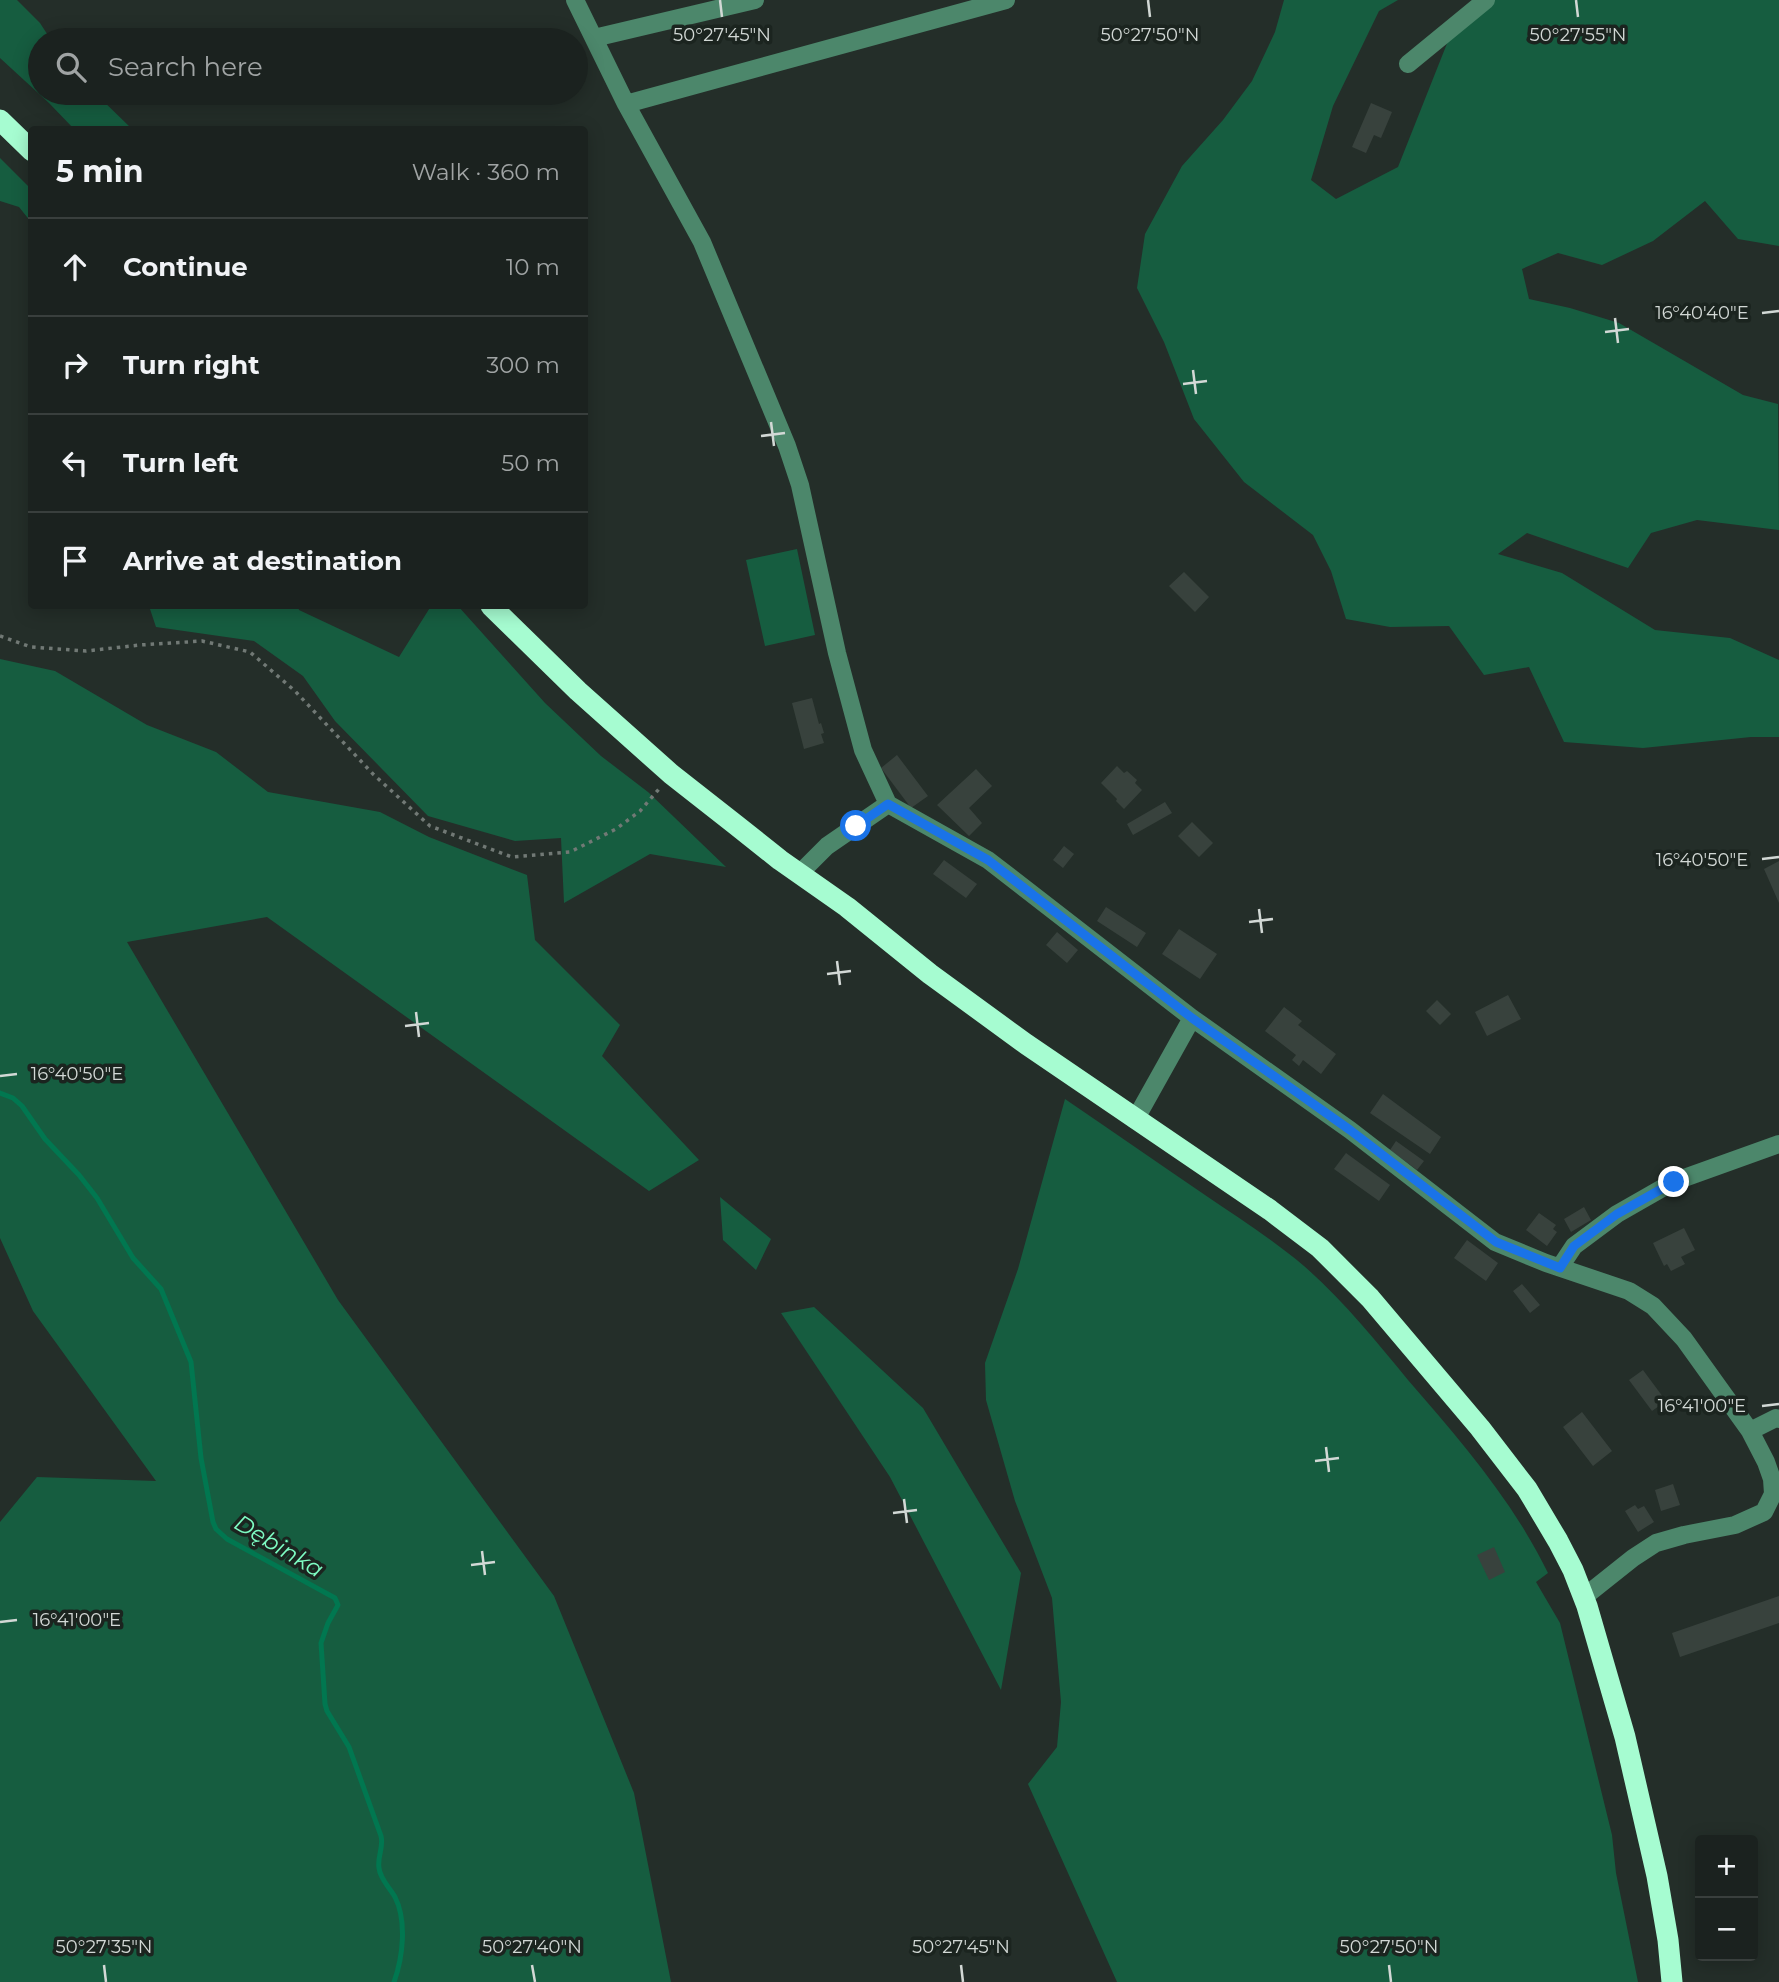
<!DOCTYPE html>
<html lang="en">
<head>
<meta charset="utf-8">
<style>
	:root { --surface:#1b221f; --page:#242a28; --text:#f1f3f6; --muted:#a0a4a4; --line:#393f3d }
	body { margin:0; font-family:Montserrat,sans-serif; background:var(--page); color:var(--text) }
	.controls { position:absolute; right:21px; bottom:21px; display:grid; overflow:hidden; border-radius:7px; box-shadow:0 4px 18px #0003 }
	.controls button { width:63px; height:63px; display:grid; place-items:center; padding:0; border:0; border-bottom:2px solid var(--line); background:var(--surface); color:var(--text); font:35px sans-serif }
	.stop { position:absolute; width:21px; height:21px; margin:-16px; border:5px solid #1a73e8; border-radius:50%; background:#fff }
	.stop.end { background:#1a73e8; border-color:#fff; box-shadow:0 2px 7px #0008 }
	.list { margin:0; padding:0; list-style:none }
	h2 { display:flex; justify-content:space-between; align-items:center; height:91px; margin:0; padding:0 28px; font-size:30px }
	h2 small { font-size:23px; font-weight:400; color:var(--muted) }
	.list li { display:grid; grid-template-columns:46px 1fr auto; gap:21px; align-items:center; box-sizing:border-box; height:98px; padding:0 28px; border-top:2px solid var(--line) }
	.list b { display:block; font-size:26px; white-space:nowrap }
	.list em { font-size:23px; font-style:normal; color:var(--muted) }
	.icon { flex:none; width:38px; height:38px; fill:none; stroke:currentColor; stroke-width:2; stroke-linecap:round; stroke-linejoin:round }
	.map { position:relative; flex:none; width:1779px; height:1982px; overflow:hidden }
	.search { position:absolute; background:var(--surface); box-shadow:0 4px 18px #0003; left:28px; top:28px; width:560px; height:77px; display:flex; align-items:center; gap:18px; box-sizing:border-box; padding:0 24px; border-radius:38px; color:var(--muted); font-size:26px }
	.panel { position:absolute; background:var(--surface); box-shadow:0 4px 18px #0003; left:28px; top:126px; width:560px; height:483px; border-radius:7px }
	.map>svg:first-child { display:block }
	.green { fill:#165d40 }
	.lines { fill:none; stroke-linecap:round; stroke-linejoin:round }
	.stream { stroke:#017750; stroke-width:5 }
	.building { fill:#38423d }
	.path { stroke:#717975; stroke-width:3.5; stroke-dasharray:3.5 5; stroke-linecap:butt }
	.minor { stroke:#4c876b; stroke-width:18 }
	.highway { stroke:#a6fcd1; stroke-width:21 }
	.route { stroke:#1a73e8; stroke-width:9 }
	.ticks { fill:none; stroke:#d2d8d5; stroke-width:2.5 }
	.labels { text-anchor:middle; stroke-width:7; stroke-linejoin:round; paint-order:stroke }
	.water-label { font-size:23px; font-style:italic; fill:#7dfbc2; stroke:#1b241f }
	.ticks-label { font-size:18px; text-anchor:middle; fill:#d2d8d5; stroke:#1b241f; stroke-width:7; stroke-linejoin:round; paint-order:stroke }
</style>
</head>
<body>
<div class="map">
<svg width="1779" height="1982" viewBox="0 0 1779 1982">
	<rect width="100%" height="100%" fill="#242e29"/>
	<path class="green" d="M0,0H17L40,23L51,40H40V93H95L132,129H74L49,103L0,58Z
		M1284,0H1398L1379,11L1333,106L1311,180L1336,199L1398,167L1448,41L1495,0H1779V246L1738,239L1705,201L1653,241L1602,265L1558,253L1522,269L1529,299L1570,308L1619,323L1743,395L1778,404L1779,530L1697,520L1651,533L1628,568L1527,533L1498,554L1562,573L1655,630L1730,638L1779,660V737H1751L1643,748L1564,742L1529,667L1484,675L1449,626L1390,627L1346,619L1331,571L1313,535L1244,482L1194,419L1164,342L1137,288L1145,234L1182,166L1223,120L1252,81L1275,32Z
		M0,158L31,189V222L19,207L0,201Z
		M797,549L815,635L765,646L746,560Z
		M149,606H298L299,610L399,657L431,606H458L545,703L601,756L648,792L726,867L650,854L564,903L561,838L515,841L428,816L335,721L303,676L254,641L156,627Z
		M0,659L55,671L147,725L216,752L268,792L380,812L429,837L527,875L535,940L620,1025L602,1056L699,1160L649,1191L267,917L127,942L338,1300L554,1596L634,1793L671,1982H0V1522L37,1477L156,1481L33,1311L0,1238Z
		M1065,1099C1112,1131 1158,1163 1205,1195C1239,1218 1273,1240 1304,1266C1343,1300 1376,1341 1408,1380C1460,1440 1513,1501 1548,1573L1536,1582L1560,1623L1612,1835L1616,1873L1638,1982H1117L1028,1784L1057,1747L1061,1702L1052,1598L1015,1501L986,1400L985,1363L1018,1269Z
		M720,1197L771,1239L756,1270L723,1240Z
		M814,1307L923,1408L1021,1573L1001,1690L890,1477L781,1313Z"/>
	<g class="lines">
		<path class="stream" d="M0,1093L13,1098L22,1106L45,1139L79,1175L97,1198L133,1258L161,1289L191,1362L201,1458L213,1522L216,1529L227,1539L335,1598L338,1605L328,1623L321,1643L325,1704L327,1711L349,1747L381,1836C384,1847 377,1857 379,1868C380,1879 390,1888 395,1897C407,1921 403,1957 394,1982"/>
	</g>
	<path class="building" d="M1371,103L1392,112L1381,138L1374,135L1366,153L1352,147Z
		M1184,572L1209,597L1195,612L1169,586Z
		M812,698L819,724L821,723L824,733L821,734L824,743L804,749L792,703Z
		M897,755L928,796L911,808L881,768Z
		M1117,766L1124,773L1127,771L1137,780L1135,783L1142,790L1124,809L1116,801L1117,799L1101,783Z
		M976,769L992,786L969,808L982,823L969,836L937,805Z
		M1165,802L1172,813L1133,835L1127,824Z
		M1192,822L1213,843L1199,857L1178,836Z
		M1064,846L1074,854L1063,868L1053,860Z
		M944,860L977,884L966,898L933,874Z
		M1779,861V903L1764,869Z
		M1106,907L1146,933L1137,947L1097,921Z
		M1179,929L1217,954L1200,979L1162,954Z
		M1057,932L1078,950L1067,963L1046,945Z
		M1508,995L1521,1019L1487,1036L1475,1012Z
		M1437,1000L1451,1014L1440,1025L1426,1011Z
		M1284,1007L1302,1021L1298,1025L1336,1054L1321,1074L1303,1060L1299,1066L1292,1060L1296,1055L1265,1031Z
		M1383,1094L1441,1137L1430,1154L1370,1113Z
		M1396,1141L1424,1161L1417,1170L1390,1150Z
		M1346,1153L1390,1185L1379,1201L1334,1169Z
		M1584,1207L1591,1220L1571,1232L1564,1219Z
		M1539,1213L1556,1225L1553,1229L1557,1232L1547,1246L1526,1230Z
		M1684,1228L1695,1250L1681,1257L1685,1264L1671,1271L1667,1264L1664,1266L1653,1243Z
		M1467,1240L1498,1263L1486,1281L1454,1258Z
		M1522,1284L1540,1305L1530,1313L1513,1291Z
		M1643,1370L1666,1401L1652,1411L1629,1380Z
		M1582,1412L1612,1451L1593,1466L1563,1427Z
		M1673,1484L1680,1505L1661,1511L1655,1490Z
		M1635,1505L1638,1509L1644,1506L1654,1522L1638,1532L1625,1511Z
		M1494,1547L1505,1572L1489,1580L1477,1555Z
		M1779,1596V1623L1680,1657L1672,1633Z"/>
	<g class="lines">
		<path class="path" d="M0,636L31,647L86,651L140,645L202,641L250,652L295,691L373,774L430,826L512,857L570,852L616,829L640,811L659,789"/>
		<path class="minor" d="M575,0L626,104L702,242L787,446L800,485L837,653L863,750L888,804
			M594,38L755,0
			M1408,64L1486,0
			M626,104L1006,0
			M799,874L827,846L888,804L988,860L1192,1018L1350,1130L1495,1242L1546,1263L1629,1291L1653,1306L1684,1339L1750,1431L1766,1462L1772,1479L1773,1494L1764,1512L1735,1525L1684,1535L1656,1543L1633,1558L1584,1597
			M1135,1120L1192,1018
			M1560,1267L1574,1246L1617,1214L1673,1182L1779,1144
			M1750,1431L1776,1418L1779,1419"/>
		<path class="highway" d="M0,120L32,151
			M491,606L578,691L671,774L736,825L780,860L847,907L930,974L1026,1044L1270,1210L1320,1248L1370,1298L1480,1428L1527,1489L1558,1541L1573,1570L1587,1606L1625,1737L1657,1876L1668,1940L1672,1982"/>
	</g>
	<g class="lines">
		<path class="route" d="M856,826L888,804L988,860L1192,1018L1350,1130L1496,1242L1560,1268L1574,1246L1617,1214L1674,1182"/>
	</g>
	<path class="ticks" d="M720,0L722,17M1148,0L1150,17M1576,0L1578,17M1762,313L1779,311M1615,318L1618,343M1605,332L1629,329M1193,370L1196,394M1183,384L1207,381M771,422L774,446M761,436L785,433M1762,859L1779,857M1259,909L1262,933M1249,922L1273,919M837,961L840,985M827,974L851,971M416,1012L419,1037M405,1026L429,1023M0,1076L17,1074M1762,1406L1779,1404M1326,1447L1329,1472M1315,1461L1339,1458M904,1499L907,1523M893,1513L917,1510M482,1551L485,1575M471,1565L495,1562M0,1622L17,1620M104,1965L106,1982M532,1965L535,1982M961,1965L963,1982M1389,1965L1391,1982"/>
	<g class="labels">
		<g class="water-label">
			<text transform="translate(279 1546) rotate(31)" y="8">Dębinka</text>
		</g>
	</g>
	<g class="ticks-label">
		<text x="722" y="41">50°27'45"N</text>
		<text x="1150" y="41">50°27'50"N</text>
		<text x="1578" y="41">50°27'55"N</text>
		<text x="1702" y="319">16°40'40"E</text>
		<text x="1702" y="866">16°40'50"E</text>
		<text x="77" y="1080">16°40'50"E</text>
		<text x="1702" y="1412">16°41'00"E</text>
		<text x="77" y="1626">16°41'00"E</text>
		<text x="104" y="1953">50°27'35"N</text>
		<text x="532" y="1953">50°27'40"N</text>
		<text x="961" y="1953">50°27'45"N</text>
		<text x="1389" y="1953">50°27'50"N</text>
	</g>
</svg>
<div class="controls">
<button>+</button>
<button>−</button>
</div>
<div class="stop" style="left:856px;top:826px"></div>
<div class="stop end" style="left:1674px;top:1182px"></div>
<div class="search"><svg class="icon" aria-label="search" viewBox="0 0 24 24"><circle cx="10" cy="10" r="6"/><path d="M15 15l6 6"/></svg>Search here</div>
<section class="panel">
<h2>5 min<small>Walk · 360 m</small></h2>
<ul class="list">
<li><svg class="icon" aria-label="ahead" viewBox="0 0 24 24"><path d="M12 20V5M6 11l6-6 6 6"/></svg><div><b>Continue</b></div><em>10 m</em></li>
<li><svg class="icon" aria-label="right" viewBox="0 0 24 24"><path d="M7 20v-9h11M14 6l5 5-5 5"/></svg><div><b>Turn right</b></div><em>300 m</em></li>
<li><svg class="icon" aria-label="left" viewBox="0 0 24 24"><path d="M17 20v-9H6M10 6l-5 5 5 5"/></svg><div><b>Turn left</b></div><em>50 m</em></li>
<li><svg class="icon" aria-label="arrive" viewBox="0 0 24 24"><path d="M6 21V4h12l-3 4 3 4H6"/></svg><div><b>Arrive at destination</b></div></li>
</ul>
</section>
</div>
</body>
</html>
